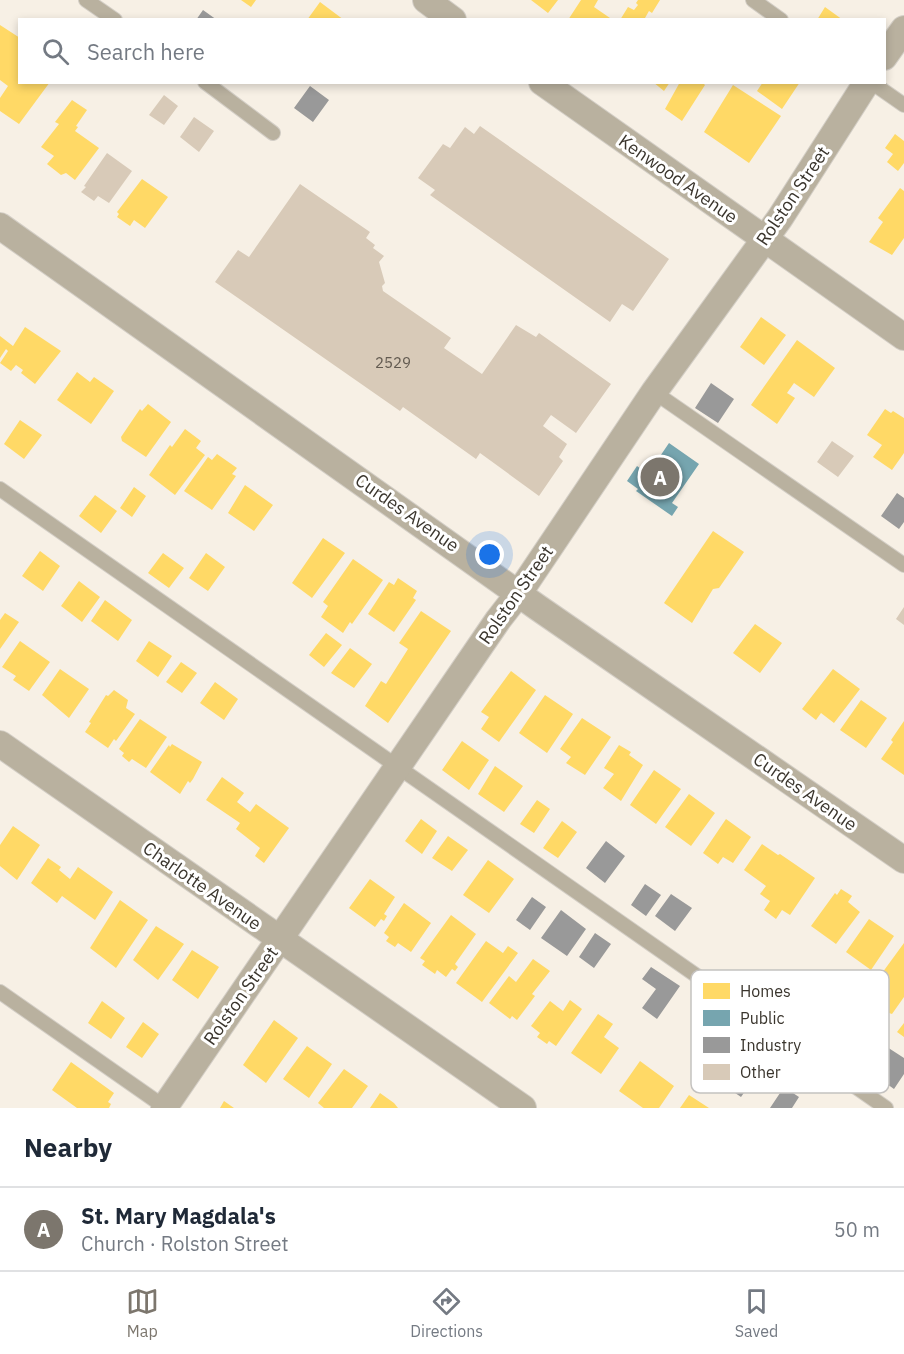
<!DOCTYPE html>
<html lang="en">
<head>
<meta charset="utf-8">
<style>
	:root { --surface:#fff; --page:#f2f2f3; --text:#1f2937; --muted:#747a83; --line:#e0e1e3; --accent:#7c766d }
	body { margin:0; font-family:"IBM Plex Sans",sans-serif; background:var(--page); color:var(--text) }
	.you { position:absolute; left:490px; top:555px; width:21px; height:21px; margin:-15px; border:4px solid #fff; border-radius:50%; background:#1a73e8; box-shadow:0 0 0 9px #1a73e833 }
	.badge { display:grid; place-items:center; width:39px; height:39px; border-radius:50%; background:var(--accent); color:#fff; font-size:20px; font-weight:700 }
	.pin { position:absolute; translate:-50% -50%; border:3px solid #fff; box-shadow:0 2px 6px #0006 }
	.list { margin:0; padding:0; list-style:none }
	h2 { display:flex; justify-content:space-between; align-items:center; height:78px; margin:0; padding:0 24px; font-size:26px }
	h2 small { font-size:20px; font-weight:400; color:var(--muted) }
	.list li { display:grid; grid-template-columns:39px 1fr auto; gap:18px; align-items:center; box-sizing:border-box; height:84px; padding:0 24px; border-top:2px solid var(--line) }
	.list b { display:block; font-size:22px; white-space:nowrap }
	.list p { margin:0; font-size:20px; white-space:nowrap; color:var(--muted) }
	.list em { font-size:20px; font-style:normal; color:var(--muted) }
	.icon { flex:none; width:33px; height:33px; fill:none; stroke:currentColor; stroke-width:2; stroke-linecap:round; stroke-linejoin:round }
	.map { position:relative; flex:none; width:904px; height:1108px; overflow:hidden }
	.search { position:absolute; background:var(--surface); box-shadow:0 3px 9px #0003; left:18px; right:18px; top:18px; height:66px; display:flex; align-items:center; gap:15px; box-sizing:border-box; padding:0 21px; border-radius:0px; color:var(--muted); font-size:22px }
	.sheet { height:162px; background:var(--surface) }
	nav { display:flex; justify-content:space-around; align-items:center; box-sizing:border-box; height:84px; border-top:2px solid var(--line); background:var(--surface); font-size:16px; color:var(--muted) }
	nav a { display:grid; justify-items:center; gap:3px }
	nav .on { color:var(--accent) }
	.map>svg:first-child { display:block }
	.homes { fill:#ffd966 }
	.public { fill:#76a5af }
	.industry { fill:#999 }
	.building { fill:#d8cab8 }
	.lines { fill:none; stroke-linecap:round; stroke-linejoin:round }
	.service-casing { stroke:#d3cec6; stroke-width:16 }
	.minor-casing { stroke:#d3cec6; stroke-width:28 }
	.service { stroke:#b9b19f; stroke-width:14 }
	.minor { stroke:#b9b19f; stroke-width:26 }
	.labels { text-anchor:middle; stroke-width:6; stroke-linejoin:round; paint-order:stroke }
	.number-label { font-size:15px; fill:#625a50 }
	.street-label { font-size:18px; fill:#3a352d; stroke:#fff }
	.key { fill:#fff; stroke:#c4c2c0; stroke-width:1.5 }
	.key-label { font-size:16px; fill:#3a352d }
</style>
</head>
<body>
<div class="map">
<svg width="904" height="1108" viewBox="0 0 904 1108">
	<rect width="100%" height="100%" fill="#f7f0e5"/>
	<path class="homes" d="M241,0H256L251,7Z
		M531,0H558L548,13Z
		M581,0H598L594,7L610,18L568,20Z
		M638,0H660L652,13L649,11L645,18L647,20H620L628,7L634,10L638,5L636,3Z
		M320,2L344,20H307Z
		M825,7L843,20H817Z
		M0,25L20,38V82H50L19,124L0,111V98L8,86L0,80Z
		M653,82H670L664,91Z
		M680,82H702L705,85L682,121L665,109Z
		M763,82H800L782,109L757,91Z
		M733,85L781,116L749,163L704,132Z
		M72,100L87,110L76,126L78,127L75,131L99,148L75,180L66,173L61,175L47,164L54,156L41,147L59,124L55,122Z
		M895,134L904,141V163L898,171L887,162L893,154L885,148Z
		M142,179L168,197L145,228L134,220L130,226L117,217L119,214L117,212Z
		M900,188L904,191V238L892,255L869,242L883,222L878,218Z
		M761,317L786,335L764,365L740,347Z
		M25,327L61,351L35,384L21,373L23,370L16,365L11,371L0,363L8,351L6,349L0,358V336L13,346Z
		M797,340L835,368L814,397L794,383L787,393L795,398L777,424L751,405Z
		M77,372L90,382L94,377L114,391L91,424L57,400Z
		M148,404L171,422L146,457L122,441L121,437L140,409L142,411Z
		M885,409L891,413L893,411L904,418V453L892,470L873,457L882,445L867,435Z
		M20,420L42,435L24,459L4,444Z
		M185,429L201,441L196,448L205,455L175,495L149,475L170,445L172,447Z
		M217,454L237,468L232,474L236,476L212,510L184,491L208,457L212,460Z
		M245,485L273,505L254,531L228,513Z
		M134,487L146,496L132,517L120,508Z
		M95,495L117,511L101,533L79,516Z
		M713,531L744,552L719,588L713,589L692,623L664,603Z
		M323,538L345,553L312,598L292,583Z
		M40,551L60,566L43,591L22,576Z
		M163,553L184,568L169,588L148,573Z
		M206,553L225,567L208,591L189,578Z
		M353,559L383,580L352,624L350,622L343,633L321,617L328,606L323,602Z
		M398,578L417,591L413,598L416,600L394,632L368,614L389,582L394,585Z
		M79,581L100,597L82,622L61,606Z
		M105,600L132,620L118,641L91,621Z
		M421,611L451,631L388,723L365,706L381,681L386,684L408,649L399,643Z
		M5,613L19,622L0,649V620Z
		M755,624L782,643L760,673L733,653Z
		M326,633L342,645L324,667L309,655Z
		M20,641L50,662L29,691L13,680L16,676L2,667Z
		M149,641L172,656L158,677L136,661Z
		M350,648L372,664L354,688L331,673Z
		M181,662L197,673L182,693L166,682Z
		M60,669L89,689L69,718L42,695Z
		M833,669L860,689L834,723L821,713L816,720L802,709Z
		M511,671L536,690L499,742L481,729L489,717L481,712Z
		M215,682L238,699L224,720L200,703Z
		M114,690L128,700L126,708L135,714L116,741L114,739L108,748L85,732L91,723L89,722L106,695L108,696Z
		M545,695L573,714L547,753L519,733Z
		M861,700L887,718L866,748L840,730Z
		M582,718L611,737L585,775L566,763L571,757L560,749Z
		M140,719L167,737L146,768L132,759L129,762L122,756L124,753L119,749Z
		M904,721V775L881,759L893,742L891,740Z
		M462,741L489,760L469,790L442,770Z
		M172,744L202,762L193,779L190,783L188,781L180,794L150,772L169,745L170,747Z
		M619,745L631,752L629,755L643,765L621,801L603,788L614,774L604,768Z
		M495,766L523,786L504,812L478,794Z
		M654,770L681,789L656,824L630,805Z
		M222,777L244,793L237,802L250,812L256,804L289,828L264,863L255,856L260,848L236,829L240,823L206,800Z
		M689,794L715,813L691,846L665,827Z
		M537,800L550,809L534,833L520,824Z
		M421,819L437,831L422,854L405,841Z
		M726,819L751,837L733,863L723,857L718,864L703,853Z
		M562,821L577,832L558,858L543,848Z
		M13,826L40,845L17,880L0,866V845Z
		M448,836L468,850L452,871L432,858Z
		M762,844L778,855L780,854L815,878L790,915L782,910L776,919L764,910L770,901L760,894L766,886L744,870Z
		M48,858L61,867L59,870L70,879L78,867L113,892L95,920L62,896L57,903L31,883Z
		M488,860L514,879L489,913L463,895Z
		M370,879L395,897L384,914L387,916L384,921L381,919L375,927L349,908Z
		M841,889L852,896L848,902L860,912L836,944L811,926L835,893L837,895Z
		M120,900L148,920L116,968L90,948Z
		M404,903L431,923L411,952L398,943L395,947L386,941L389,937L384,933Z
		M451,915L476,934L455,964L458,967L455,971L452,969L446,977L437,970L435,974L422,965L425,961L420,958Z
		M869,919L894,936L871,970L846,952Z
		M156,926L184,944L158,980L133,960Z
		M486,941L503,953L508,946L518,953L482,1002L456,983Z
		M904,943V997L892,1014L889,1013L885,1018L877,1012L881,1006L866,995Z
		M192,950L219,967L198,999L172,980Z
		M533,959L550,971L532,994L535,996L517,1020L512,1016L510,1019L489,1003L509,976L516,982Z
		M570,1000L582,1009L556,1046L549,1041L547,1044L537,1037L540,1033L531,1026L550,1001L563,1011Z
		M102,1001L125,1018L111,1039L88,1023Z
		M598,1014L613,1024L604,1037L619,1048L601,1074L571,1053Z
		M274,1020L298,1038L266,1083L243,1065Z
		M143,1022L159,1034L142,1058L126,1047Z
		M904,1023V1037L897,1032Z
		M307,1046L332,1064L309,1098L283,1079Z
		M640,1061L674,1086L659,1108H643L619,1091Z
		M71,1062L114,1093L108,1102L111,1104L109,1108H77L52,1090Z
		M344,1069L368,1086L352,1108H324L318,1103Z
		M380,1093L394,1103L398,1108H370Z
		M689,1095L709,1108H680Z
		M224,1101L234,1108H220Z"/>
	<path class="public" d="M669,443L699,464L672,503L678,507L672,516L636,491L638,489L627,481L637,466L648,474Z"/>
	<path class="industry" d="M203,10L217,20H196Z
		M310,86L329,100L313,122L294,108Z
		M711,383L734,399L718,423L695,408Z
		M897,493L904,498V522L899,529L881,516Z
		M606,841L625,856L605,883L586,868Z
		M645,884L661,895L646,916L631,905Z
		M671,894L692,908L675,931L655,916Z
		M532,897L546,907L530,930L516,920Z
		M561,910L586,929L567,956L541,938Z
		M595,933L611,944L594,968L579,957Z
		M651,967L680,986L657,1019L642,1008L656,989L642,979Z
		M887,1047L904,1058V1074L894,1089L870,1072Z
		M738,1061L757,1074L741,1097L722,1084Z
		M784,1087L799,1097L792,1108H770Z"/>
	<path class="building" d="M164,95L178,106L164,125L149,115Z
		M194,117L214,131L199,152L180,137Z
		M480,126L669,259L633,311L622,304L610,322L430,195L435,190L418,178L443,144L450,148L465,127L474,134Z
		M107,153L132,171L109,203L98,196L94,201L81,192L86,187L84,186Z
		M300,184L370,232L366,238L375,245L373,248L384,256L379,262L385,283L382,286L383,291L451,338L444,348L482,374L516,325L536,337L539,333L611,384L576,433L551,415L543,426L567,444L559,457L563,461L539,496L480,453L476,459L403,407L400,411L215,282L238,250L249,257Z
		M832,441L854,456L838,477L817,462Z
		M904,607V625L896,619Z"/>
	<g class="lines">
		<g class="service-casing">
			<path id="service" d="M86,0L115,20
				M753,0L781,20
				M205,82L273,133
				M871,82L904,105
				M654,392L904,565
				M0,489L886,1108
				M0,992L166,1108"/>
		</g>
		<g class="minor-casing">
			<path id="minor" d="M426,0L453,20
				M884,57L904,29
				M542,82L904,337
				M0,226L537,607L904,860
				M0,744L523,1108
				M164,1108L498,620L519,593L654,392L780,218L867,82"/>
		</g>
		<use href="#service" class="service"/>
		<use href="#minor" class="minor"/>
	</g>
	<g class="labels">
		<g class="number-label">
			<text x="393" y="368">2529</text>
		</g>
		<g class="street-label">
			<text transform="translate(678 179) rotate(35)" y="6">Kenwood Avenue</text>
			<text transform="translate(793 196) rotate(-56)" y="6">Rolston Street</text>
			<text transform="translate(407 513) rotate(35)" y="6">Curdes Avenue</text>
			<text transform="translate(516 595) rotate(-55)" y="6">Rolston Street</text>
			<text transform="translate(805 792) rotate(35)" y="6">Curdes Avenue</text>
			<text transform="translate(202 886) rotate(35)" y="6">Charlotte Avenue</text>
			<text transform="translate(241 996) rotate(-55)" y="6">Rolston Street</text>
		</g>
	</g>
	<rect x="691" y="970" width="198" height="123" rx="9" class="key"/>
	<rect x="703" y="983" width="27" height="16" fill="#ffd966"/>
	<rect x="703" y="1010" width="27" height="16" fill="#76a5af"/>
	<rect x="703" y="1037" width="27" height="16" fill="#999"/>
	<rect x="703" y="1064" width="27" height="16" fill="#d8cab8"/>
	<g class="key-label">
		<text x="740" y="997">Homes</text>
		<text x="740" y="1024">Public</text>
		<text x="740" y="1051">Industry</text>
		<text x="740" y="1078">Other</text>
	</g>
</svg>
<div class="you"></div>
<div class="pin badge" style="left:660px;top:477px">A</div>
<div class="search"><svg class="icon" aria-label="search" viewBox="0 0 24 24"><circle cx="10" cy="10" r="6"/><path d="M15 15l6 6"/></svg>Search here</div>
</div>
<section class="sheet">
<h2>Nearby<small></small></h2>
<ul class="list">
<li><span class="badge">A</span><div><b>St. Mary Magdala's</b><p>Church · Rolston Street</p></div><em>50 m</em></li>
</ul>
</section>
<nav>
<a class="on"><svg class="icon" aria-label="map" viewBox="0 0 24 24"><path d="M3 6l6-2 6 2 6-2v14l-6 2-6-2-6 2zM9 4v14M15 6v14"/></svg>Map</a>
<a><svg class="icon" aria-label="directions" viewBox="0 0 24 24"><path d="M12 3l9 9-9 9-9-9zM9 14v-3h6M13 9l2 2-2 2"/></svg>Directions</a>
<a><svg class="icon" aria-label="saved" viewBox="0 0 24 24"><path d="M7 4h10v16l-5-4-5 4z"/></svg>Saved</a>
</nav>
</body>
</html>
